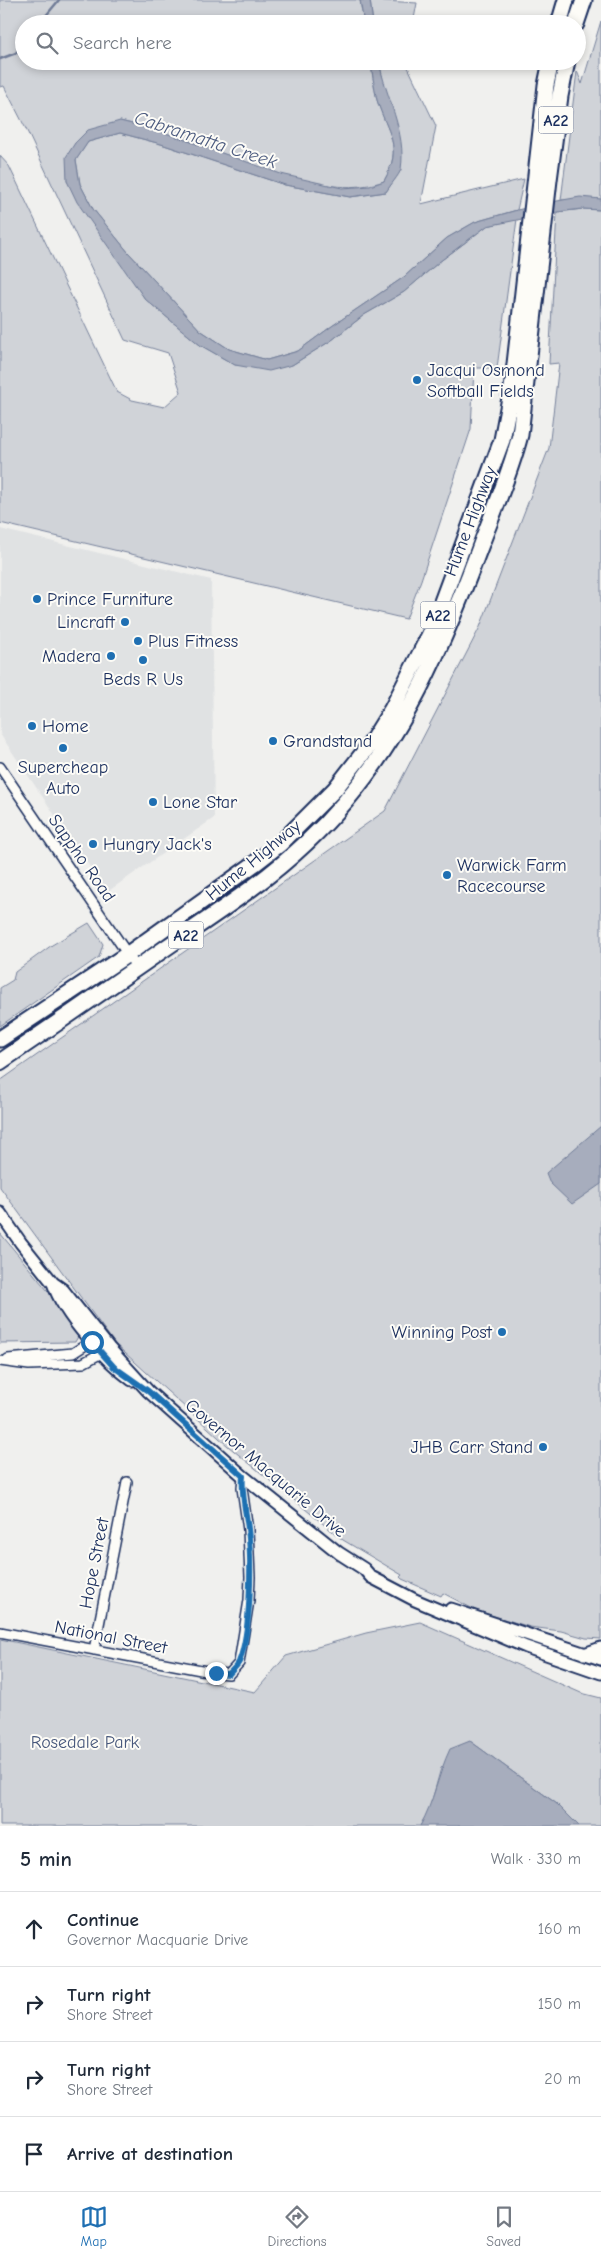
<!DOCTYPE html>
<html lang="en">
<head>
<meta charset="utf-8">
<style>
	:root { --surface:#fff; --page:#f6f6f7; --text:#1f2937; --muted:#747a83; --line:#e0e1e3; --accent:#1f6fb2 }
	body { margin:0; font-family:"Comic Neue",sans-serif; background:var(--page); color:var(--text) }
	.stop { position:absolute; width:15px; height:15px; margin:-11px; border:4px solid #1f6fb2; border-radius:50%; background:#fff }
	.stop.end { background:#1f6fb2; border-color:#fff; box-shadow:0 1px 5px #0008 }
	.list { margin:0; padding:0; list-style:none }
	h2 { display:flex; justify-content:space-between; align-items:center; height:65px; margin:0; padding:0 20px; font-size:21px }
	h2 small { font-size:16px; font-weight:400; color:var(--muted) }
	.list li { display:grid; grid-template-columns:32px 1fr auto; gap:15px; align-items:center; box-sizing:border-box; height:75px; padding:0 20px; border-top:1px solid var(--line) }
	.list b { display:block; font-size:19px; white-space:nowrap }
	.list p { margin:0; font-size:16px; white-space:nowrap; color:var(--muted) }
	.list em { font-size:16px; font-style:normal; color:var(--muted) }
	.icon { flex:none; width:28px; height:28px; fill:none; stroke:currentColor; stroke-width:2; stroke-linecap:round; stroke-linejoin:round }
	.map { position:relative; flex:none; width:601px; height:1826px; overflow:hidden }
	.search { position:absolute; background:var(--surface); box-shadow:0 2px 8px #0003; left:15px; right:15px; top:15px; height:55px; display:flex; align-items:center; gap:12px; box-sizing:border-box; padding:0 18px; border-radius:28px; color:var(--muted); font-size:19px }
	.sheet { height:365px; background:var(--surface) }
	nav { display:flex; justify-content:space-around; align-items:center; box-sizing:border-box; height:70px; border-top:1px solid var(--line); background:var(--surface); font-size:14px; color:var(--muted) }
	nav a { display:grid; justify-items:center; gap:2px }
	nav .on { color:var(--accent) }
	.map>svg:first-child { display:block }
	.built { fill:#e0e2e3 }
	.green { fill:#d0d3d8; stroke:#76819b }
	.water { fill:#a7adbd; stroke:#6f7b97 }
	.lines { fill:none; stroke-linecap:round; stroke-linejoin:round }
	.stream { stroke:#6f7b97; stroke-width:2.5 }
	.street-casing { stroke:#1b2f5e; stroke-width:12 }
	.secondary-casing { stroke:#1b2f5e; stroke-width:15 }
	.highway-casing { stroke:#1b2f5e; stroke-width:19 }
	.street { stroke:#fdfcf7; stroke-width:9 }
	.secondary { stroke:#fdfcf7; stroke-width:11 }
	.highway { stroke:#fdfcf7; stroke-width:15 }
	.route { stroke:#1f6fb2; stroke-width:6 }
	.poi-dot { fill:#1f6fb2; stroke:#fdfcf7; stroke-width:2 }
	.labels { text-anchor:middle; stroke-width:4; stroke-linejoin:round; paint-order:stroke }
	.shield { fill:#fdfcf7; stroke:#5f6c8c; stroke-width:1 }
	.shield-label { font-size:16px; font-weight:bold; fill:#1b2f5e }
	.poi-label { font-size:18px; fill:#1b2f5e; stroke:#fdfcf7; text-anchor:start }
	.street-label { font-size:18px; fill:#1b2f5e; stroke:#fdfcf7 }
	.park-label { font-size:18px; fill:#48587c; stroke:#fdfcf7 }
	.water-label { font-size:19px; font-style:italic; fill:#4c5b7f; stroke:#fdfcf7 }
</style>
</head>
<body>
<div class="map">
<svg width="601" height="1826" viewBox="0 0 601 1826">
	<rect width="100%" height="100%" fill="#f0f0ee"/>
	<filter id="ink" filterUnits="userSpaceOnUse"><feTurbulence type="fractalNoise" baseFrequency=".02" numOctaves="2"/><feDisplacementMap in="SourceGraphic" scale="10" xChannelSelector="R" yChannelSelector="G"/><feConvolveMatrix kernelMatrix="1 2 1 2 8 2 1 2 1" color-interpolation-filters="sRGB"/></filter>
	<g filter="url(#ink)">
		<path class="built" d="M0,529L211,580L214,818L107,892L0,734Z"/>
		<path class="green" d="M0,0H360L364,24H24V61H370C373,74 374,88 377,100C387,133 404,145 384,181C328,201 250,163 197,144C171,134 146,127 120,121L75,143L67,181L145,299L200,345L235,365H292L332,340L364,315L404,292L439,262L487,226L517,219L497,368H474L471,429L421,580L406,619L0,523V156L9,166L117,392L132,400L164,407L181,392L168,353L125,340L27,131L4,86L0,87Z
			M370,0L417,3L413,24H373Z
			M601,21V200H561L577,71L582,84Z
			M379,61H405L436,126L421,204L524,179L517,210L475,222L447,238L404,277L332,326L298,351L267,360L229,349L200,330L128,252L93,209L80,184L76,160L88,142L120,133L161,144L285,185L350,197L386,192L401,170Z
			M583,209L601,210V1639L586,1638L561,1631L530,1627L475,1610L443,1593L441,1596L402,1579L400,1577L402,1575L343,1540L228,1446L115,1344L0,1187V1081L385,811L480,627L549,448L559,363L549,364L557,212Z
			M89,923L103,944L99,957L0,1026V988L13,980L15,972L52,945Z
			M0,1233L81,1331L75,1342L0,1343Z
			M420,1622L581,1693L601,1698V1826H579L557,1804L470,1741L441,1768L429,1811L420,1826H0V1639L255,1692L286,1656L366,1633Z"/>
		<path class="water" d="M360,0H370L373,24H364Z
			M370,61H379C385,96 407,132 401,169C399,176 390,185 386,192L350,197L285,185L161,144L120,133L88,142L76,160L80,184L93,209L128,252L200,330L229,349L267,360L298,351L332,326L404,277L447,238L475,222L517,210L557,201L580,197L601,199V210L583,209L557,212L487,226L439,262L404,292L364,315L332,340L292,365L269,371L235,365L200,345L145,299L77,202L67,181L66,157L75,143L88,130L120,121L160,131L281,174L342,188L370,186L384,181C404,146 387,133 377,100C374,88 373,74 370,61Z
			M601,1126V1184L572,1204L550,1183L546,1173Z
			M470,1741L557,1804L579,1826H420C434,1802 438,1774 450,1749Z"/>
		<g class="lines">
			<path class="stream" d="M39,24L59,0
				M0,59L16,53L24,41"/>
			<g class="street-casing">
				<path id="street" d="M0,767L137,968
					M8,1359L73,1353L95,1339
					M0,1361L29,1365L83,1363L107,1350
					M0,1632L217,1673L229,1674L239,1663L249,1600L250,1577L248,1530L242,1488L243,1476
					M94,1650L127,1482"/>
			</g>
			<g class="secondary-casing">
				<path id="secondary" d="M0,1213L21,1243L53,1283L63,1290L109,1348L148,1391L243,1476L339,1553L364,1569L371,1577L415,1600L526,1647L601,1673
					M53,1283C64,1316 105,1360 132,1380
					M451,1609L601,1659
					M584,1654L601,1648"/>
			</g>
			<g class="highway-casing">
				<path id="highway" d="M559,24L566,0
					M576,24L584,0
					M0,1039L128,954L254,864L281,843L335,789L371,743L392,709L430,634L502,440L513,382L546,85L551,61
					M0,1062C56,1024 111,986 167,947C215,914 264,883 306,843C394,761 439,657 480,547C494,510 510,474 520,435L549,180L560,96L567,61"/>
			</g>
			<use href="#street" class="street"/>
			<use href="#secondary" class="secondary"/>
			<use href="#highway" class="highway"/>
		</g>
	</g>
	<g class="lines" filter="url(#ink)">
		<path class="route" d="M92,1342L114,1367L148,1391L243,1476C241,1494 246,1511 248,1529C252,1561 251,1633 239,1662C237,1666 232,1670 229,1674L216,1673"/>
	</g>
	<g class="poi-dot">
		<circle cx="417" cy="380" r="5"/>
		<circle cx="37" cy="599" r="5"/>
		<circle cx="125" cy="622" r="5"/>
		<circle cx="138" cy="641" r="5"/>
		<circle cx="111" cy="656" r="5"/>
		<circle cx="143" cy="660" r="5"/>
		<circle cx="32" cy="726" r="5"/>
		<circle cx="273" cy="741" r="5"/>
		<circle cx="63" cy="748" r="5"/>
		<circle cx="153" cy="802" r="5"/>
		<circle cx="93" cy="844" r="5"/>
		<circle cx="447" cy="875" r="5"/>
		<circle cx="502" cy="1332" r="5"/>
		<circle cx="543" cy="1447" r="5"/>
	</g>
	<g class="labels">
		<g class="shield">
			<rect x="538.5" y="106.5" width="35" height="27" rx="4"/>
			<rect x="420.5" y="601.5" width="35" height="27" rx="4"/>
			<rect x="168.5" y="921.5" width="35" height="27" rx="4"/>
		</g>
		<g class="shield-label">
			<text x="556" y="126">A22</text>
			<text x="438" y="621">A22</text>
			<text x="186" y="941">A22</text>
		</g>
		<g class="poi-label">
			<text x="427" y="376">Jacqui Osmond<tspan x="427" dy="21">Softball Fields</tspan></text>
			<text x="47" y="605">Prince Furniture</text>
			<text x="115" y="628" text-anchor="end">Lincraft</text>
			<text x="148" y="647">Plus Fitness</text>
			<text x="101" y="662" text-anchor="end">Madera</text>
			<text x="143" y="685" text-anchor="middle">Beds R Us</text>
			<text x="42" y="732">Home</text>
			<text x="283" y="747">Grandstand</text>
			<text x="63" y="773" text-anchor="middle">Supercheap<tspan x="63" dy="21">Auto</tspan></text>
			<text x="163" y="808">Lone Star</text>
			<text x="103" y="850">Hungry Jack's</text>
			<text x="457" y="871">Warwick Farm<tspan x="457" dy="21">Racecourse</tspan></text>
			<text x="492" y="1338" text-anchor="end">Winning Post</text>
			<text x="533" y="1453" text-anchor="end">JHB Carr Stand</text>
		</g>
		<g class="street-label">
			<text transform="translate(470 521) rotate(-69)" y="6">Hume Highway</text>
			<text transform="translate(82 858) rotate(55)" y="6">Sappho Road</text>
			<text transform="translate(253 860) rotate(-39)" y="6">Hume Highway</text>
			<text transform="translate(266 1468) rotate(40)" y="6">Governor Macquarie Drive</text>
			<text transform="translate(94 1563) rotate(-79)" y="6">Hope Street</text>
			<text transform="translate(111 1637) rotate(11)" y="6">National Street</text>
		</g>
		<g class="park-label">
			<text x="85" y="1748">Rosedale Park</text>
		</g>
		<g class="water-label">
			<text transform="translate(206 139) rotate(18)" y="7">Cabramatta Creek</text>
		</g>
	</g>
</svg>
<div class="stop" style="left:92px;top:1342px"></div>
<div class="stop end" style="left:216px;top:1673px"></div>
<div class="search"><svg class="icon" aria-label="search" viewBox="0 0 24 24"><circle cx="10" cy="10" r="6"/><path d="M15 15l6 6"/></svg>Search here</div>
</div>
<section class="sheet">
<h2>5 min<small>Walk · 330 m</small></h2>
<ul class="list">
<li><svg class="icon" aria-label="ahead" viewBox="0 0 24 24"><path d="M12 20V5M6 11l6-6 6 6"/></svg><div><b>Continue</b><p>Governor Macquarie Drive</p></div><em>160 m</em></li>
<li><svg class="icon" aria-label="right" viewBox="0 0 24 24"><path d="M7 20v-9h11M14 6l5 5-5 5"/></svg><div><b>Turn right</b><p>Shore Street</p></div><em>150 m</em></li>
<li><svg class="icon" aria-label="right" viewBox="0 0 24 24"><path d="M7 20v-9h11M14 6l5 5-5 5"/></svg><div><b>Turn right</b><p>Shore Street</p></div><em>20 m</em></li>
<li><svg class="icon" aria-label="arrive" viewBox="0 0 24 24"><path d="M6 21V4h12l-3 4 3 4H6"/></svg><div><b>Arrive at destination</b></div></li>
</ul>
</section>
<nav>
<a class="on"><svg class="icon" aria-label="map" viewBox="0 0 24 24"><path d="M3 6l6-2 6 2 6-2v14l-6 2-6-2-6 2zM9 4v14M15 6v14"/></svg>Map</a>
<a><svg class="icon" aria-label="directions" viewBox="0 0 24 24"><path d="M12 3l9 9-9 9-9-9zM9 14v-3h6M13 9l2 2-2 2"/></svg>Directions</a>
<a><svg class="icon" aria-label="saved" viewBox="0 0 24 24"><path d="M7 4h10v16l-5-4-5 4z"/></svg>Saved</a>
</nav>
</body>
</html>
